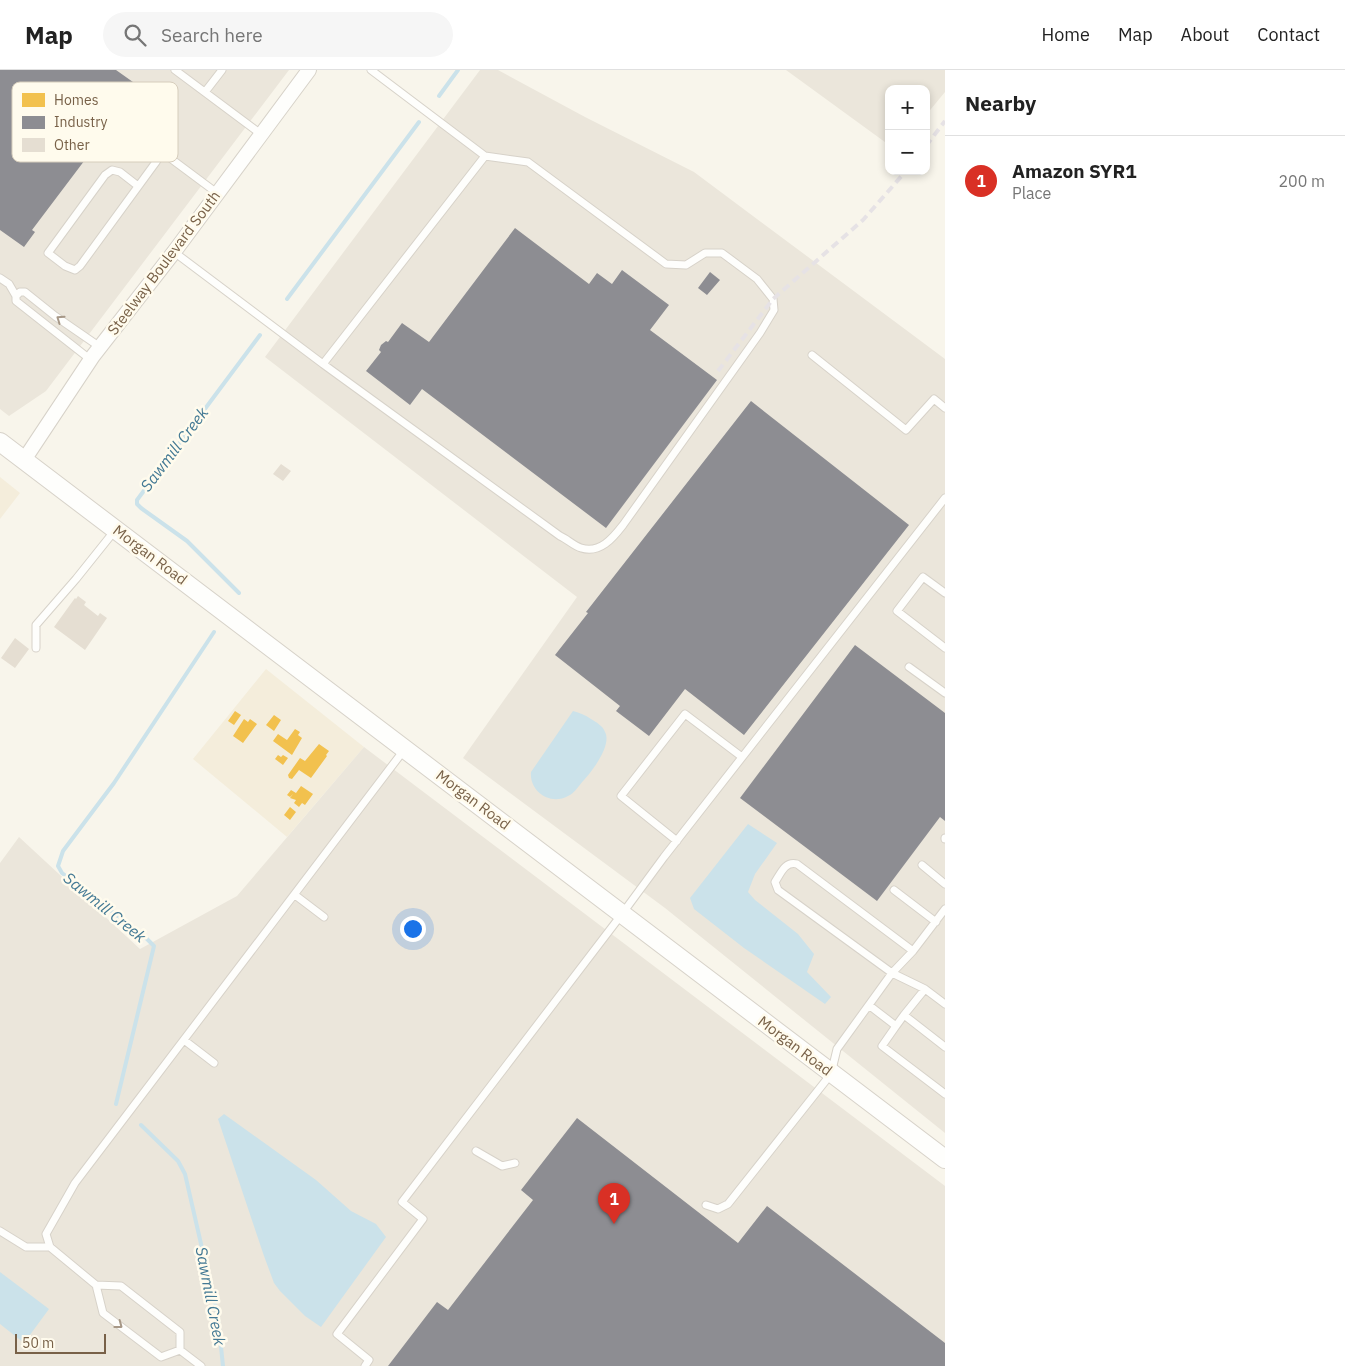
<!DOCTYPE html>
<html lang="en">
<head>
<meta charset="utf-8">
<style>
	:root { --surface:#fff; --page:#f6f6f6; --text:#222; --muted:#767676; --line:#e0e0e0; --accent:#d93025 }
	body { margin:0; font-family:"IBM Plex Sans",sans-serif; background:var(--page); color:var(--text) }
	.controls { position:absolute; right:15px; top:15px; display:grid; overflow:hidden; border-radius:10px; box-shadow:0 2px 8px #0003 }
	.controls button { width:45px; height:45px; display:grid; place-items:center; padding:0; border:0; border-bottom:1px solid var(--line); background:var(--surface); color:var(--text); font:25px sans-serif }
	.scale { position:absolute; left:15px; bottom:12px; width:91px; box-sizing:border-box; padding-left:5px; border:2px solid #786148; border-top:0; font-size:14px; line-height:18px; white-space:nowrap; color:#786148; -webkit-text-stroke:4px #fffbed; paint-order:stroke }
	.you { position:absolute; left:412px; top:858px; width:18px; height:18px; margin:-12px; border:4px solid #fff; border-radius:50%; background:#1a73e8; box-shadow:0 0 0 8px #1a73e833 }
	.badge { display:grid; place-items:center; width:32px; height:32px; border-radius:50%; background:var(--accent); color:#fff; font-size:16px; font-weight:700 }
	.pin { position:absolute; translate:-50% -41px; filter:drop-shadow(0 1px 2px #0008) }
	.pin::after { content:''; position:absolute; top:26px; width:18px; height:15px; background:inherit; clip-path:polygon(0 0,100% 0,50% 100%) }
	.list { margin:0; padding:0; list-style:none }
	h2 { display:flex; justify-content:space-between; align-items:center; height:65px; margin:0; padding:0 20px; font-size:21px }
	h2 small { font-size:16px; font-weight:400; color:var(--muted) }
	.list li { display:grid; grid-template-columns:32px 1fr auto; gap:15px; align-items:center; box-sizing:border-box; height:90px; padding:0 20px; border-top:1px solid var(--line) }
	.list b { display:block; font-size:19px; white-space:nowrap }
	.list p { margin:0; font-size:16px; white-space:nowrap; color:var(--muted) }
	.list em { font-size:16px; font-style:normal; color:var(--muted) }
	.icon { flex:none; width:28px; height:28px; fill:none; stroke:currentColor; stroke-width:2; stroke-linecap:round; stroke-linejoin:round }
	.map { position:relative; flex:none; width:945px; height:1296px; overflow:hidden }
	header { display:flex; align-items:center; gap:30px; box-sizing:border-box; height:70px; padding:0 25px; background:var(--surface); border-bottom:1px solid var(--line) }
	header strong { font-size:24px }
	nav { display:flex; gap:28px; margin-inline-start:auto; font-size:18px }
	.search { width:350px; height:45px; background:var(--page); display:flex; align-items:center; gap:12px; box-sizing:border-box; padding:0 18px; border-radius:28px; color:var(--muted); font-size:19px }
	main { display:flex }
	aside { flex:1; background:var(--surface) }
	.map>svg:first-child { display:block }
	.residential { fill:#f4eddb }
	.industrial { fill:#ebe6db }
	.water { fill:#cbe2ea }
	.homes { fill:#f2c14e }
	.industry { fill:#8d8d92 }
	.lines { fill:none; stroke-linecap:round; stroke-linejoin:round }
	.stream { stroke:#cbe2ea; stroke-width:4 }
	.building { fill:#e5ded2 }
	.service-casing { stroke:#d7d2c9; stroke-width:9 }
	.minor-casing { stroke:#d7d2c9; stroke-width:16 }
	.tertiary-casing { stroke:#d7d2c9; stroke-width:20 }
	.service { stroke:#fefefc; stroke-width:7 }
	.minor { stroke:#fefefc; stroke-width:14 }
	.tertiary { stroke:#fefefc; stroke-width:18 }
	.rail { stroke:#e6e2e5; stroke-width:4; stroke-dasharray:8 5; stroke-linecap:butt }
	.oneway { stroke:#a79887 }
	.labels { text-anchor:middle; stroke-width:5; stroke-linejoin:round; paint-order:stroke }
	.street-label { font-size:15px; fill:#786148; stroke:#fffbed }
	.water-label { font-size:16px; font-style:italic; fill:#437994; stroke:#fffbed }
	.key { fill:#fffbed; stroke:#d6cdbc; stroke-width:1 }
	.key-label { font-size:14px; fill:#786148 }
</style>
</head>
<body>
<header>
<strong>Map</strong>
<div class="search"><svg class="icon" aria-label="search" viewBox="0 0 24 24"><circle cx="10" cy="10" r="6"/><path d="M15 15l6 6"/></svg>Search here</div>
<nav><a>Home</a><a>Map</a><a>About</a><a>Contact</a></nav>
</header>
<main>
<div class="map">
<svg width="945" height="1296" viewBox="0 0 945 1296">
	<rect width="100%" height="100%" fill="#f8f5eb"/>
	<path class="residential" d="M0,407L20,423L0,449Z
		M266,599L364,677L287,767L193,689Z"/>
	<path class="industrial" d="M0,0H289L46,321L9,346L0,339Z
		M480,0H498L585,47L694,102L945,289V1063L665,838L463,688L577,527L265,287Z
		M786,0H945V22L926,45V19H889V75Z
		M364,677L945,1116V1296H0V793L19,767L140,879L237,826Z"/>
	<path class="water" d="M573,641C580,643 585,645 591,649C596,652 603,656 605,662C612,675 593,700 584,710C579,715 575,723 568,726C550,736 529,721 531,702Z
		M748,754L777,773L755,804L748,822L755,830L798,864L814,884L807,902L831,927L825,934L744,878L694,839L690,828Z
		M224,1044L316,1110L351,1141L376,1154L386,1167L321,1257L305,1246L280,1221L274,1213L264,1186L218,1049Z
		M0,1202L49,1239L24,1273L0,1254Z"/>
	<path class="homes" d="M235,641L241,645L234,655L228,651Z
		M274,645L281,650L274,661L266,655Z
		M244,649L248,652L250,649L257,654L243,673L233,666Z
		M295,659L300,662L298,665L302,668L292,685L273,671L278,664L287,670Z
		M319,674L329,681L326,685L327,686L311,708L299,700L292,709L289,708L288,705L300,688L305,691Z
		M278,685L281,687L283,685L288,688L283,695L275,689Z
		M301,716L313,724L305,735L302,733L299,737L294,733L296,730L290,728L293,724L290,727L287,725L291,720L296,723Z
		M290,737L296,742L290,750L284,745Z"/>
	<path class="industry" d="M0,0H116L140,17L32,160L35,162L24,177L0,160Z
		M515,158L589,214L597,203L612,214L622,200L669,235L650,260L717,310L606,458L422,319L410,335L366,301L381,282L379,280L381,275L386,271L388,272L402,253L429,272Z
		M710,202L720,210L707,225L698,218Z
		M751,331L909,455L744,665L685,619L649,666L616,641L620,636L555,585L588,543L586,542Z
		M855,575L945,643V751L940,747L877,831L740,728Z
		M577,1048L738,1173L767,1136L945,1273V1296H388L437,1232L448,1240L533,1130L521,1120Z"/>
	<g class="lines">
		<path class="stream" d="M439,26L458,0
			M287,229L419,52
			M239,523L187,471L141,438L137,434V430L260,265
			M116,1034L154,876L145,867L62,803L58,796L63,781L114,713L214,562
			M141,1055L178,1091L185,1104L218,1248L223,1296"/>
	</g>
	<path class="building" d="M281,394L291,401L283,411L273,404Z
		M78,526L86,532L84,535L98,546L100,543L107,548L85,580L54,557L75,528L76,529Z
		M15,568L29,579L15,598L1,588Z"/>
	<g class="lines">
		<g class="service-casing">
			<path id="service" d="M175,0L261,64
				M205,22L222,0
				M138,116L120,102L112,100L105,105L48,183L65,196L75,200L80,196L156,92L162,82L217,123
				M174,182L323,294L485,86L371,0
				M0,208L9,214L16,226
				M812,285L906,360L934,329L945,338
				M91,290L16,231V226L20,222H25L55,246L100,277
				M323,294L560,466C567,469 574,476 581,478C600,484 613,468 623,455L760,263L774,240L773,229L757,209L722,183H705L686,195L666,194L528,92L485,86
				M945,523L923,507L897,541L945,578
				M36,578V555L76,509L116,459
				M909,597L945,623
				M945,768V769
				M677,771L621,726L685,644L742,687
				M922,795L945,814
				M894,820L936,852
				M295,825L324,847
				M913,881L797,794C785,791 781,803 775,812L778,820L892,903L925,919L945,934
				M870,936L896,956L882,976L945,1024
				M904,945L925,919
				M896,956L904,945L945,977
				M184,970L214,993
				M476,1081L502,1096L515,1093
				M706,1135L718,1139L728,1134L831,1004L837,979L892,903L913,881L945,839
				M0,1161L26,1177H50
				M96,1215L121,1216L180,1262V1280
				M180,1280L161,1287L103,1243L96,1215L50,1177L46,1164L75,1113L404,680
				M180,1280L201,1296
				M365,1296L369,1290L337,1264L423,1149L402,1132L622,844L664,787L945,428"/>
		</g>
		<g class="minor-casing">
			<path id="minor" d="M24,390L93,286L174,182L309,0"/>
		</g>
		<g class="tertiary-casing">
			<path id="tertiary" d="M0,372L945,1089"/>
		</g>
		<use href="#service" class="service"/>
		<use href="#minor" class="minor"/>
		<use href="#tertiary" class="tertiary"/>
		<path class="rail" d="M926,76L945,51
			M718,301L773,229L863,150L906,101"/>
	</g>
	<defs><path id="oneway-chevron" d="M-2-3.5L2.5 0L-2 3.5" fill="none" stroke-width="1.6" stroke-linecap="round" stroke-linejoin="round" transform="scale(1.25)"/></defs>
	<g class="oneway">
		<use href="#oneway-chevron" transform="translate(60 249) rotate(-145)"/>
		<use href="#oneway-chevron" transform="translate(119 1255) rotate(37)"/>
	</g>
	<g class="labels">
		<g class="street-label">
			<text transform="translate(164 193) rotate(-53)" y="5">Steelway Boulevard South</text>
			<text transform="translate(150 485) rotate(37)" y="5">Morgan Road</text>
			<text transform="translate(473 730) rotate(37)" y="5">Morgan Road</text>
			<text transform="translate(795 976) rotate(37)" y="5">Morgan Road</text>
		</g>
		<g class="water-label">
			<text transform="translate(174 379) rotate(-53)" y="6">Sawmill Creek</text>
			<text transform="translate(105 837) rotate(39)" y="6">Sawmill Creek</text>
			<text transform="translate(211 1226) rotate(79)" y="6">Sawmill Creek</text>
		</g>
	</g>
	<rect x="12" y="12" width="166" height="80" rx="8" class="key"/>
	<rect x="22" y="23" width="23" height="14" fill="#f2c14e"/>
	<rect x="22" y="46" width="23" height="13" fill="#8d8d92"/>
	<rect x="22" y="68" width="23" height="14" fill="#e5ded2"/>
	<g class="key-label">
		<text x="54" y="35">Homes</text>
		<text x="54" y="57">Industry</text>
		<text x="54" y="80">Other</text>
	</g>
</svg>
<div class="controls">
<button>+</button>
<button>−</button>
</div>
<div class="scale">50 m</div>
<div class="you"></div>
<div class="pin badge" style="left:614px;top:1154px">1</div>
</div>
<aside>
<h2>Nearby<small></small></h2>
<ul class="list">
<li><span class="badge">1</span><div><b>Amazon SYR1</b><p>Place</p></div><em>200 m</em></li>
</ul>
</aside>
</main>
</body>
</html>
